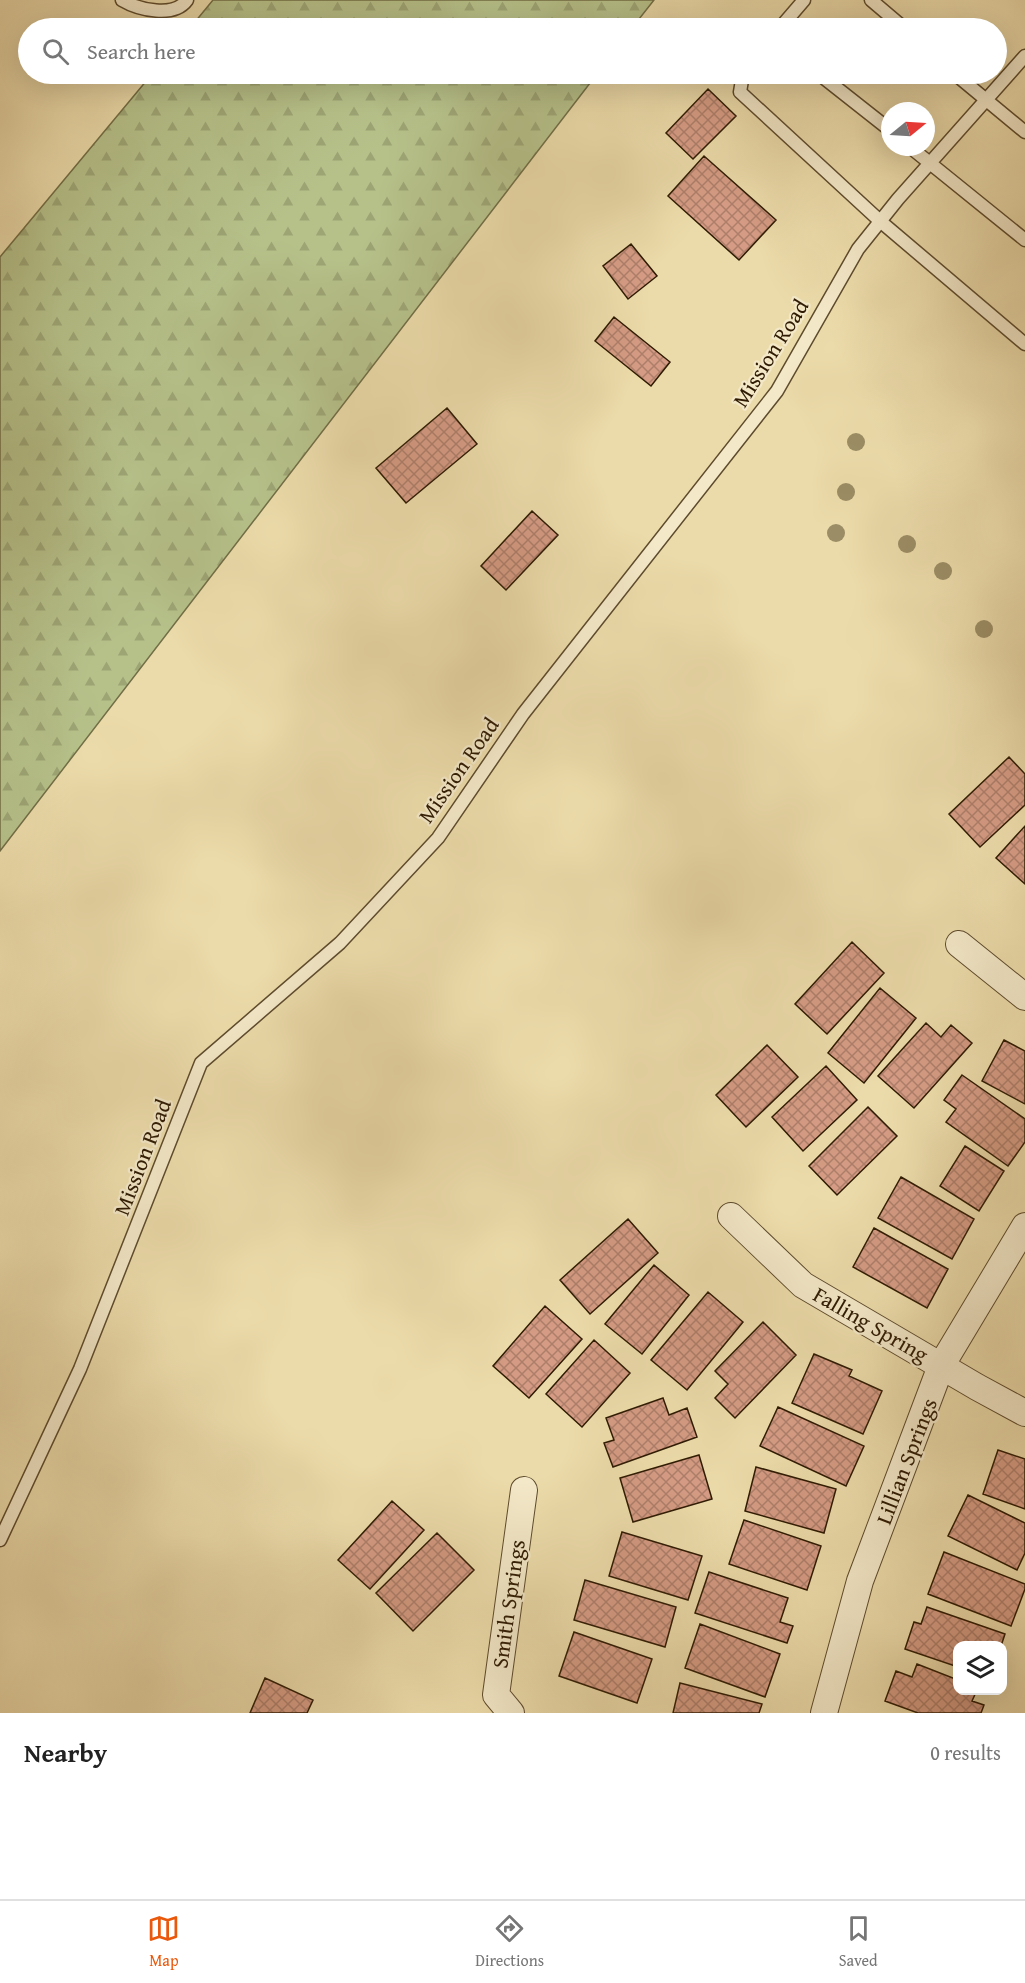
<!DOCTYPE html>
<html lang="en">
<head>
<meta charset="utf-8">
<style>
	:root { --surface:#fff; --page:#f2f2f2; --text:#222; --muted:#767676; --line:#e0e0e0; --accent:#ea580c }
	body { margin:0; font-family:"Gentium Book Plus",serif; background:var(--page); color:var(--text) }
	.controls { position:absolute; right:18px; bottom:18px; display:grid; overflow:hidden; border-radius:12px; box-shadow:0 6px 24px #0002 }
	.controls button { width:54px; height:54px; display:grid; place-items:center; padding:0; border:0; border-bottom:2px solid var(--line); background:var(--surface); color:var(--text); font:30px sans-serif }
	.compass { position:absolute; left:881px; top:102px; width:54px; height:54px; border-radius:50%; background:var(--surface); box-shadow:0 6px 24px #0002; rotate:72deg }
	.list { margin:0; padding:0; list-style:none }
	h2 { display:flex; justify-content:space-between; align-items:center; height:78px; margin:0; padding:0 24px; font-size:26px }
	h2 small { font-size:20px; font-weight:400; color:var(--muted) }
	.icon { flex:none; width:33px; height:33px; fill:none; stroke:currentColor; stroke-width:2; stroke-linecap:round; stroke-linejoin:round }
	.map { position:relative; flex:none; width:1025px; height:1713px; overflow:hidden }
	.search { position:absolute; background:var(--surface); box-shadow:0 6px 24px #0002; left:18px; right:18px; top:18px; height:66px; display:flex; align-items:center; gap:15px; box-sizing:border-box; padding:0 21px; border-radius:33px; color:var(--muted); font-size:22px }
	.sheet { height:186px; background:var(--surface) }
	nav { display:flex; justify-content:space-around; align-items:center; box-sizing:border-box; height:84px; border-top:2px solid var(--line); background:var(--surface); font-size:16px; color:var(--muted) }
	nav a { display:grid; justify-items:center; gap:3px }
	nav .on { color:var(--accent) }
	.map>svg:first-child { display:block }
	.forest { fill:url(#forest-firs); stroke:#726e46; stroke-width:1.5 }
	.building { fill:url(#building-cross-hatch); stroke:#2f1b03; stroke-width:1.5 }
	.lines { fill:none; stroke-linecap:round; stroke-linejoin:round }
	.service-casing { stroke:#5e4b2d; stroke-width:15 }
	.minor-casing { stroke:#5e4b2d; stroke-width:28 }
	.service { stroke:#f3e8c8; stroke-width:12 }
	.minor { stroke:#f3e8c8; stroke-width:26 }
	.tree { fill:#9b8d65 }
	.labels { text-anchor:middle; stroke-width:4.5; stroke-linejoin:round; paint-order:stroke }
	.street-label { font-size:22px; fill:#2f1b03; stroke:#f3e8c8 }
</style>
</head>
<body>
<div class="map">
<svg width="1025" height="1713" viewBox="0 0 1025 1713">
	<defs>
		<pattern id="forest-firs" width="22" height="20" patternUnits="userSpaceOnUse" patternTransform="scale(1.5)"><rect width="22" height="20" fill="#b6c18a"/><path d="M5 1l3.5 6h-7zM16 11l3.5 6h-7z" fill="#9da575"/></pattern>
		<pattern id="building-cross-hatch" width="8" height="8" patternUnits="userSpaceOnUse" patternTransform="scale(1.5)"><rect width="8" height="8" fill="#d59b84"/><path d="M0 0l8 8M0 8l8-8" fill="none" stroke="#ad7e6a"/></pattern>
	</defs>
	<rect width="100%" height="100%" fill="#ecdbaa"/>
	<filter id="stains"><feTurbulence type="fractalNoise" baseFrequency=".00333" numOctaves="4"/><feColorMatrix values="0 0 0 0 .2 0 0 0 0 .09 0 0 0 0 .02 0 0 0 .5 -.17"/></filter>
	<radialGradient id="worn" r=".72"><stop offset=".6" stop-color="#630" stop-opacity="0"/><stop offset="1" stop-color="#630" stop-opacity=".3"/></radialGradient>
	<path class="forest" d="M213,0H654L632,28H190Z
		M152,74H597L0,851V257Z"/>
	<path class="building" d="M708,89L736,116L693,159L666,133Z
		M704,156L776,220L739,260L668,196Z
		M631,244L657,276L628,299L603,266Z
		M614,317L670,362L651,386L595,341Z
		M447,408L477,444L406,503L376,468Z
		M532,511L558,535L506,590L481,566Z
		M1009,757L1025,774V805L980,847L949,814Z
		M1025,826V884L996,858Z
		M852,942L884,973L827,1034L795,1004Z
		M880,988L916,1018L864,1083L828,1053Z
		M926,1023L941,1037L951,1025L972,1043L914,1108L878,1076Z
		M1004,1040L1025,1051V1104L982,1081Z
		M767,1045L798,1077L746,1127L716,1095Z
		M826,1066L857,1100L803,1151L772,1117Z
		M962,1075L1025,1119V1142L1008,1166L946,1122L956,1109L944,1100Z
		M868,1107L897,1136L837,1195L809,1166Z
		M965,1146L1004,1171L979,1211L940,1186Z
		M901,1177L974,1219L952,1259L878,1218Z
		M628,1219L658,1253L590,1314L560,1280Z
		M874,1228L948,1269L927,1308L853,1267Z
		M654,1265L689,1295L642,1354L605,1324Z
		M708,1292L743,1322L687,1390L651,1360Z
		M545,1306L582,1339L529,1398L493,1366Z
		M763,1322L796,1355L735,1418L715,1398L728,1384L715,1371Z
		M594,1340L630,1373L582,1427L546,1394Z
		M814,1354L852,1370L849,1376L882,1391L863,1434L792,1403Z
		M663,1398L669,1415L687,1408L697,1437L613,1467L604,1443L614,1440L606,1418Z
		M778,1407L864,1446L846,1486L760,1446Z
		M998,1450L1025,1459V1509L983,1494Z
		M699,1455L712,1499L633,1522L620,1478Z
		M756,1467L836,1489L824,1533L745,1511Z
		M968,1495L1025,1523V1553L1017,1570L948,1536Z
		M392,1501L424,1530L370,1589L338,1560Z
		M744,1520L821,1546L807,1590L729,1564Z
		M622,1532L702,1556L688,1600L609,1576Z
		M437,1533L474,1570L413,1631L376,1593Z
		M944,1552L1025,1584V1589L1011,1626L928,1594Z
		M709,1572L788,1598L780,1622L793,1626L787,1643L695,1613Z
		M585,1580L676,1607L665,1647L574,1620Z
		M927,1607L1005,1634L1001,1646H958V1667L905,1649L914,1622L921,1624Z
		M700,1624L780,1654L765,1697L685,1668Z
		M574,1632L652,1659L637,1703L559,1676Z
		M917,1664L958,1680V1690H977L972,1701L984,1705L981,1713H918L885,1701L896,1671L912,1677Z
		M265,1678L313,1700L307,1713H250Z
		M680,1683L762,1704L759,1713H673Z"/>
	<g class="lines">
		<g class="service-casing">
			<path id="service" d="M122,0C139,10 174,18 187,0
				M871,0L904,28
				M780,28L804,0
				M743,74L740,92L880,221L1025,344
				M819,74L890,130
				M955,74L1025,132
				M910,147L1025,240
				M0,1540L80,1369L201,1063L340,943L438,838L523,714L777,391L858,249L898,199L1025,56"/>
		</g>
		<g class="minor-casing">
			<path id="minor" d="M959,944L1025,997
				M731,1216L803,1285L977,1387L1025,1413
				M511,1713L496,1695L524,1490
				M824,1713L860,1581L941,1366L1025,1226"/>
		</g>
		<use href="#service" class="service"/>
		<use href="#minor" class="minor"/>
	</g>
	<g class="tree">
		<circle cx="856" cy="442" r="9"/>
		<circle cx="846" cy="492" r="9"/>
		<circle cx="836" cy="533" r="9"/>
		<circle cx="907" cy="544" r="9"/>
		<circle cx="943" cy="571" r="9"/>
		<circle cx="984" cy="629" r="9"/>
	</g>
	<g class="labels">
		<g class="street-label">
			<text transform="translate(770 353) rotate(-58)" y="8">Mission Road</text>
			<text transform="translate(458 770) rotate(-55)" y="8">Mission Road</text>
			<text transform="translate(142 1157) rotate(-69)" y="8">Mission Road</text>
			<text transform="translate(871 1324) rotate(30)" y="8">Falling Spring</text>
			<text transform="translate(906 1461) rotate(-69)" y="8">Lillian Springs</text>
			<text transform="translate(508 1604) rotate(-82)" y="8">Smith Springs</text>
		</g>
	</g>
	<rect width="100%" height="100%" filter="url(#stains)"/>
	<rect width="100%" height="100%" fill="url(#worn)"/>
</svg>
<div class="controls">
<button><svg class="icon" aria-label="layers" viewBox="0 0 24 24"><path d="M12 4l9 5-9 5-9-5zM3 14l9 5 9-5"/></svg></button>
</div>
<svg class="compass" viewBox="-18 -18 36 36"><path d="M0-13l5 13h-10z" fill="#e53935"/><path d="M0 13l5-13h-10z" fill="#767676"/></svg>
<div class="search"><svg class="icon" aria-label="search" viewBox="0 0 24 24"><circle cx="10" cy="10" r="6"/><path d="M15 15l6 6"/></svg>Search here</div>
</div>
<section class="sheet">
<h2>Nearby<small>0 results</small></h2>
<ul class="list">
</ul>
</section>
<nav>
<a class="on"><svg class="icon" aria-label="map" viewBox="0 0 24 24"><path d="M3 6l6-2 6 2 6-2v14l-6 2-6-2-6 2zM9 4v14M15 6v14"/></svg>Map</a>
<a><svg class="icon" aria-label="directions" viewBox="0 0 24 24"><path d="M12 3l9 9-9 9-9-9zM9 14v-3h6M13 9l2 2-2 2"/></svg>Directions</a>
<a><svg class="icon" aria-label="saved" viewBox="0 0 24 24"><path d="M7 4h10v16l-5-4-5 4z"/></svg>Saved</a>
</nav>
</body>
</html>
